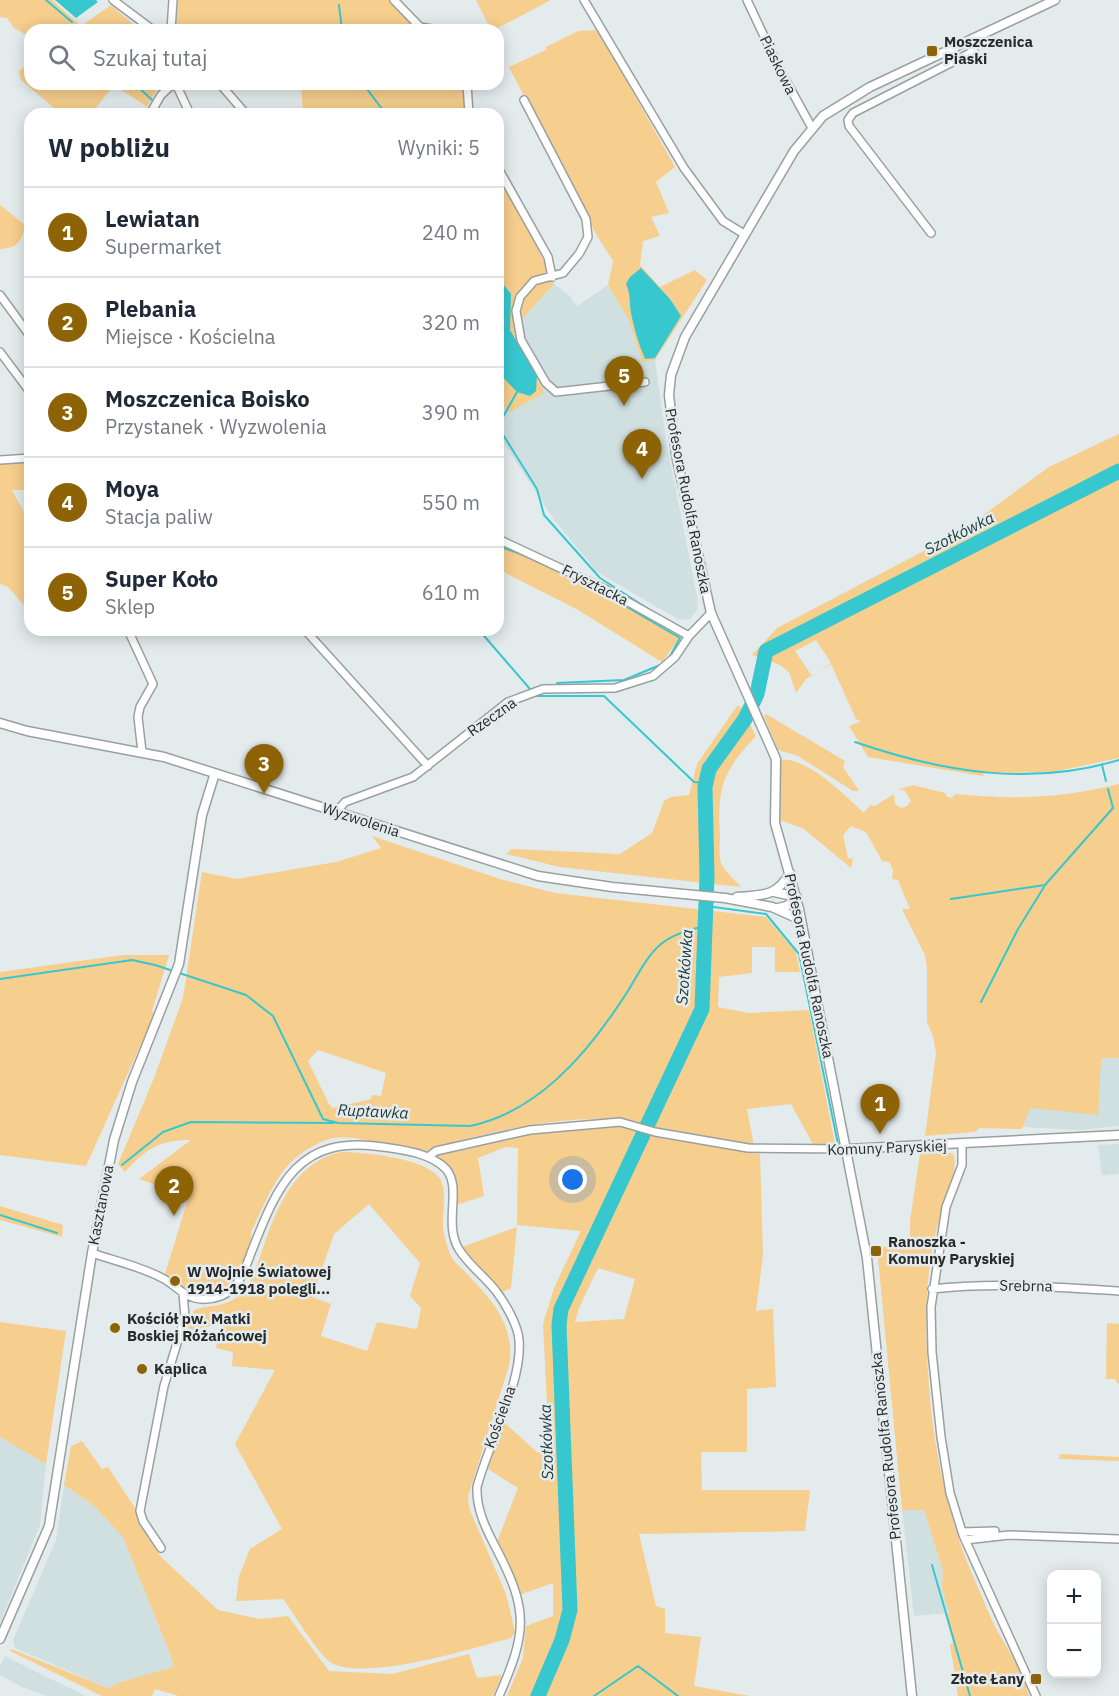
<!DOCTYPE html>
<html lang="pl">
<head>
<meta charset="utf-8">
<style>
	:root { --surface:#fff; --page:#f2f2f3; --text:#1f2937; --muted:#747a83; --line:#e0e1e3; --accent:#8d6306 }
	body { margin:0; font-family:"IBM Plex Sans",sans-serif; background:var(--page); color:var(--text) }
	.controls { position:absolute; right:18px; bottom:18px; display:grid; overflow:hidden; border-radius:12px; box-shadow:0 3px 15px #0003 }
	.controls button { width:54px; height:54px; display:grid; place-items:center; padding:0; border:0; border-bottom:2px solid var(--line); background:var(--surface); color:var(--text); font:30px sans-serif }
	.you { position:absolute; left:573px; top:1180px; width:21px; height:21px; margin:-15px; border:4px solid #fff; border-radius:50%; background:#1a73e8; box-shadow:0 0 0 9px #1a73e833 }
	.badge { display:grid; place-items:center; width:39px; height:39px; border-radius:50%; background:var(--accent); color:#fff; font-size:20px; font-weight:700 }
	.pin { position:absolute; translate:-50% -50px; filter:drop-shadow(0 2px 3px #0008) }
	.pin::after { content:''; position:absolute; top:32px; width:21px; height:18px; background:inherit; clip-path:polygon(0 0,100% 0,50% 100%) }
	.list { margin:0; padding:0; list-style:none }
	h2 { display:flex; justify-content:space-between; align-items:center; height:78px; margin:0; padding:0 24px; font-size:26px }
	h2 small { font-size:20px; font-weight:400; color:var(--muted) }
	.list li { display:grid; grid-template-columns:39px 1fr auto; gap:18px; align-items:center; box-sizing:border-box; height:90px; padding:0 24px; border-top:2px solid var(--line) }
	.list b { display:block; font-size:22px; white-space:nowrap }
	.list p { margin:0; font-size:20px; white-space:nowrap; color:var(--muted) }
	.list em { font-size:20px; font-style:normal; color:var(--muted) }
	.icon { flex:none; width:33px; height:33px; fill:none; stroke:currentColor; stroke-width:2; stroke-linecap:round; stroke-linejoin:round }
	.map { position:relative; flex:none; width:1119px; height:1696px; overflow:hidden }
	.search { position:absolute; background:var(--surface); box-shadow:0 3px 15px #0003; left:24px; top:24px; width:480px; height:66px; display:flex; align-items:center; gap:15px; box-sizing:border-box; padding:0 21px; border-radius:18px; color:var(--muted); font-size:22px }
	.panel { position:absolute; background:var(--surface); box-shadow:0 3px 15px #0003; left:24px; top:108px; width:480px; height:528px; border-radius:18px }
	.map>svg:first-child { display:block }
	.built { fill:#d0e0e1 }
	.green { fill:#f6ce8d; fill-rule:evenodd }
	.water { fill:#37c7cf }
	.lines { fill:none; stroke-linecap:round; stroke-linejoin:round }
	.stream { stroke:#37c7cf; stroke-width:2 }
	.river { stroke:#37c7cf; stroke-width:15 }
	.minor-casing { stroke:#99a0a0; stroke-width:10 }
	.tertiary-casing { stroke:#99a0a0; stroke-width:11 }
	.minor { stroke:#fff; stroke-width:7 }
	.tertiary { stroke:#fff; stroke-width:8 }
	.poi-dot { fill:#8d6306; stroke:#e4ebec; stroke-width:2 }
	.labels { text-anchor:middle; stroke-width:5; stroke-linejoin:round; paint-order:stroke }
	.poi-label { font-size:15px; font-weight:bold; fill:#282b2b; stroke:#e4ebec; text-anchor:start }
	.street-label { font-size:15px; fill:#282b2b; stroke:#e4ebec }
	.water-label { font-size:16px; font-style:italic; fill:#243c3d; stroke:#e4ebec }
</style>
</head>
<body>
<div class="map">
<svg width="1119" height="1696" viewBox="0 0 1119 1696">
	<rect width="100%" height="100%" fill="#e4ebec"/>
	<path class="built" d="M554,284L569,295L577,306L608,285L629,320L642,361L655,360L667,445L697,596L698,609L690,619L679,620L597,572L554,520L498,434V401L510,412L520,344L513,329Z
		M1099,1057L1119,1058V1126L1080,1130L1022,1127L1029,1106Z
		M1119,1144V1174L1102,1175L1098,1145Z
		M0,1437L46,1464L40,1525L0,1623Z
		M64,1485L93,1505L123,1537L172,1659L173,1668L121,1682L108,1688L15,1648L13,1640L56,1540Z
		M924,1509L943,1571L942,1588L949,1613L914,1616L902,1510Z
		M5,1656L51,1679L86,1696H46L22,1687L0,1675V1666Z"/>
	<path class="green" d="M0,0H52L81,26L111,5L140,30H30V37L14,28L7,18L0,17Z
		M178,0H401L422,22L444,30H176Z
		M476,0H551L494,30H491Z
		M598,30L675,167L656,182L669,213L651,217L660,236L643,241L640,265L660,287L695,270L707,280L655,360L642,362L629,320L608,285L613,261L597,236L509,67L546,50V47L578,31Z
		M30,61V84H160L147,107L114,85L91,114H61L21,80L19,71Z
		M301,84H470L467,93L466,114H303Z
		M498,173L522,214L554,284L513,329L539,379L544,393L510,412L498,401Z
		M0,205L25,225C22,241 18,248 0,249Z
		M1119,434V758L1053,772L984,773L983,776L868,757L849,726L861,721L856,719L831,664L806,679L796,693L789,672L780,665L752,655L777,628L960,532L1049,467ZM816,640L831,663L812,676L795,651Z
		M30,461V490H12L30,523V612L8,587L0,584V463Z
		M498,542L589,584L681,636L662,662L578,610L498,569Z
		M737,706L741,707L756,736C722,772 717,788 720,837C720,845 718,858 722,865C726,873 735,880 741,887L560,867L506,854L512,849L620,854L652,833L664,801L671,797L689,795L697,764Z
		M766,714L845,761L843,767L859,791H853L798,756L778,750L764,716Z
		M781,760C808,757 845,796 864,813L870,805L875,806L894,794L895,804L901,808L907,806L911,801L904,790H898L913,785L945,793L947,797L952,798L955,794C1012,800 1064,798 1119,784V1058H1101L1098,1115L1030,1108L1022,1129L979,1128L975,1132L925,1136L936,1053L933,1036L927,1022V968L925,955L902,909H910L898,880L892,879L893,870L889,862L882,861L866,832L851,826L843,835L848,858L853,859L851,868L804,829L780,820Z
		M372,836L500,879L555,893L766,917L796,952L800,972H775V947H752V973L719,977L718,1007L749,1013L809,1010L835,1144L814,1146L791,1104L747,1109L754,1146L654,1129C602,1105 497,1130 443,1145C437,1146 431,1150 425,1151C402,1155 353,1129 326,1140C279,1159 272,1190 251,1232C253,1240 249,1247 247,1255C232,1298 197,1310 165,1274L189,1196L139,1179L191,1140C158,1140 146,1149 125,1172L118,1164L154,1078L183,998L202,872L237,879L336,862L381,848ZM318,1050L386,1073L381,1096L372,1095L371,1099L333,1108L329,1104L308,1061Z
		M123,955H169L152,1011L155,1013L86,1166L0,1155V972Z
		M618,1126L637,1129L660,1138L760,1154L763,1255L756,1311L773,1309L776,1387L747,1389V1452H701L702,1490H810L805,1531L639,1534L656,1606L665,1609V1633L701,1637L694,1686L750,1696H507L523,1658L526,1626L553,1616V1583L519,1595L497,1542L518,1488L488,1469L504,1422L538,1453L549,1443L543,1324L554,1288L581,1231L517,1225L518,1148L505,1147L478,1158L484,1196L456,1205V1182L438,1155L520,1136ZM598,1268L635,1279L624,1319L575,1322L579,1308Z
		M341,1152C365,1152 420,1158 437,1175C449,1187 442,1212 443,1228C444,1236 447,1246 450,1254C453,1262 462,1268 468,1275C493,1301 516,1327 509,1366L468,1496L469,1508L506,1594L515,1632L511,1638C474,1648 362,1683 330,1662C318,1654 293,1612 283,1599L236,1601L239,1576L250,1549L282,1529L235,1444L275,1370L232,1366L233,1352L216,1348L221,1324L187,1331L194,1310C210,1304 223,1308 237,1297C252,1285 257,1265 263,1248C276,1208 296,1161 341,1152ZM369,1204L420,1263L410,1296L421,1308L417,1329L377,1322L367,1351L321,1336L331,1304L312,1297L334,1234Z
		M953,1153C959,1170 947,1192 942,1209C924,1267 924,1327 929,1386C934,1452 948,1520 975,1581C984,1600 991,1621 1002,1639C1013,1657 1023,1675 1029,1696H958L950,1644L953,1643L945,1614L949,1613L942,1588L943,1571L924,1510H902L877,1247L910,1246V1221L920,1154Z
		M0,1206L63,1225L62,1237L0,1220Z
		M517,1227L511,1288L502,1292L462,1247Z
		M0,1322L66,1331L46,1464L0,1437Z
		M1107,1323L1119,1324V1419V1385L1115,1379H1106Z
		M82,1441L102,1469L108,1467L137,1511L139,1522L161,1557L218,1610L260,1619L288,1616L329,1671L392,1674L469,1654L477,1678L502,1675L493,1696H179L155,1689L152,1696H102L10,1651L11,1649L108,1688L121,1682L173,1667L172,1659L123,1537L93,1505L64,1485L71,1446Z
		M1060,1454L1119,1457V1461L1059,1459Z"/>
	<path class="water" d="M55,0H96L98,2L76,18Z
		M641,268L670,299L681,316L655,358L645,359C639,345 634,328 631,313C629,302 631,294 626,284L630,277Z
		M498,272L500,280L511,294L510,330L537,376L536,391L530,396L517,392L498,372Z"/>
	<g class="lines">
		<path class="stream" d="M46,0L72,22
			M339,5L342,30
			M135,84L152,100
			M363,84L386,114
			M503,417L517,392
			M502,433L537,489L544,515L600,578L653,612
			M498,546L529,557
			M591,586L680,638L669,658
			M479,630L530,689
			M557,683L624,680L660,665
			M535,696H604L694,782L706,783
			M855,742C942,772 1030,787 1119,760
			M1102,765L1106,781
			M951,899L1045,885L1113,808L1108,789
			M706,906L766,914L799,954L838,1144
			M0,979L132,960L155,965L246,995L273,1016L323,1119L338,1123L470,1126C537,1112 586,1055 622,1000C634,983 645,957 661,944C673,934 690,930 704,926
			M981,1002L1018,929L1044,887
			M122,1165L163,1132L191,1122L334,1123
			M0,1215L57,1233
			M932,1565L970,1696
			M594,1696L638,1666L678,1696"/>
		<path class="river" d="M538,1696L562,1640L570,1610L559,1325L561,1309L702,1009L707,876L705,787L709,769L745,719L757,694L766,651L1119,471"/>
		<g class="minor-casing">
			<path id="minor" d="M113,0L153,30
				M394,0L420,27L438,30
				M584,0L684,168L723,221L744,234
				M747,0L779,68L812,128
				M171,30L173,0
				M176,84L190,114
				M220,84L246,114
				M467,84L469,114
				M524,100L586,219L588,237L579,254
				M150,114L161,95L173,84
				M498,168L548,257L552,277
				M931,233L849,126L848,120L853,113L974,51L967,42
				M578,255L563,273L534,281L520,297L516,311L521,340L546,383L556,392L645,382
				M0,295L30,336
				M0,352L30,392
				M0,460L30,458
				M498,539L605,589L689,636
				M128,630L153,684L140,707L138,717L142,752
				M305,630L428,766
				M337,811L345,802L413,777L508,702L543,689L615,688L653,676L675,657L689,636L711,613
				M962,1145V1165L946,1207L931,1307L932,1352L941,1437L950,1493L963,1535L1036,1696
				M428,1157L436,1151L530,1130L620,1122L655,1132L748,1148L847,1149
				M92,1253C115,1261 143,1267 164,1279C175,1285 182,1295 195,1298C203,1300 213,1299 221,1296C239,1289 245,1269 251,1253C278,1184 298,1134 383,1147C403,1150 431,1153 446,1169C463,1189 442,1225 460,1251C470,1266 485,1277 496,1291C505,1303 518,1325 519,1340C523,1382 488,1444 477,1487C476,1509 486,1529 496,1548C529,1611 527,1632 499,1696
				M932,1289C994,1282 1057,1287 1119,1291
				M962,1532L995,1531
				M965,1540L1009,1535L1119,1539
				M161,1548L143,1521L140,1511L164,1386L185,1317L183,1293"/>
		</g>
		<g class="tertiary-casing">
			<path id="tertiary" d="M0,723L27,731L164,757L538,876L612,887L725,898L772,907L801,920
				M774,892L797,897L787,906L778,908
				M737,897C763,895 776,897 790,873
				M847,1149L1119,1135
				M0,1639L49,1526L92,1253L114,1140L132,1082L179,964L202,815L215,773
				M912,1696L867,1258L799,909L775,823L776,759L711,613L676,455L669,395L671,375L685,337L794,151L823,116L870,87L1055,0"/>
		</g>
		<use href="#minor" class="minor"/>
		<use href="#tertiary" class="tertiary"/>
	</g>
	<g class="poi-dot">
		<rect x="926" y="45" width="12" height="12" rx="3"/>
		<rect x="870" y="1245" width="12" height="12" rx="3"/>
		<circle cx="175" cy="1281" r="6"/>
		<circle cx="115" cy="1328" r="6"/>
		<circle cx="142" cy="1369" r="6"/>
		<rect x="1030" y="1673" width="12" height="12" rx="3"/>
	</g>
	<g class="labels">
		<g class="poi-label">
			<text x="944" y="47">Moszczenica<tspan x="944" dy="17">Piaski</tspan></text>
			<text x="888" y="1247">Ranoszka -<tspan x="888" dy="17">Komuny Paryskiej</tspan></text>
			<text x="187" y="1277">W Wojnie Światowej<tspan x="187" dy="17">1914-1918 polegli...</tspan></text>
			<text x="127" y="1324">Kościół pw. Matki<tspan x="127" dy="17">Boskiej Różańcowej</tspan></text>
			<text x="154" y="1374">Kaplica</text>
			<text x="1024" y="1684" text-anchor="end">Złote Łany</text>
		</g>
		<g class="street-label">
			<text transform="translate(778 65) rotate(64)" y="5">Piaskowa</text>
			<text transform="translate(688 501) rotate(79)" y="5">Profesora Rudolfa Ranoszka</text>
			<text transform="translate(595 585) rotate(27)" y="5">Frysztacka</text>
			<text transform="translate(492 717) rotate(-35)" y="5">Rzeczna</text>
			<text transform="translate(361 820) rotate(18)" y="5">Wyzwolenia</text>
			<text transform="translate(809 966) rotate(78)" y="5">Profesora Rudolfa Ranoszka</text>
			<text transform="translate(887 1148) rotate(-2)" y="5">Komuny Paryskiej</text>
			<text transform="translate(101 1205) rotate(-79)" y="5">Kasztanowa</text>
			<text transform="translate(1026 1286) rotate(1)" y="5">Srebrna</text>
			<text transform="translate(500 1417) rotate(-70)" y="5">Kościelna</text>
			<text transform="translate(886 1446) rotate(-96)" y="5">Profesora Rudolfa Ranoszka</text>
		</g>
		<g class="water-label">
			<text transform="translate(959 533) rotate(-27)" y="6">Szotkówka</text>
			<text transform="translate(684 967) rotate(-86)" y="6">Szotkówka</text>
			<text transform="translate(373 1111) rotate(3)" y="6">Ruptawka</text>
			<text transform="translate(546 1442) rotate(-92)" y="6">Szotkówka</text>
		</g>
	</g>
</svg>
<div class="controls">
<button>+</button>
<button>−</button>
</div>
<div class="you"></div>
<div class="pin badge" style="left:880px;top:1134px">1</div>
<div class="pin badge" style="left:174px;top:1216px">2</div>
<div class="pin badge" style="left:264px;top:794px">3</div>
<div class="pin badge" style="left:642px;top:479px">4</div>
<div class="pin badge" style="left:624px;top:406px">5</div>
<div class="search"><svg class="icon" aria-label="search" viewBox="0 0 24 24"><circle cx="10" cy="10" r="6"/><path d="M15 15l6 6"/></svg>Szukaj tutaj</div>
<section class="panel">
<h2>W pobliżu<small>Wyniki: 5</small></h2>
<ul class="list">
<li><span class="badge">1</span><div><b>Lewiatan</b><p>Supermarket</p></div><em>240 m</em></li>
<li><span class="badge">2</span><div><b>Plebania</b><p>Miejsce · Kościelna</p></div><em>320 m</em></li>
<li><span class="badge">3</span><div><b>Moszczenica Boisko</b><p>Przystanek · Wyzwolenia</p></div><em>390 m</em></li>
<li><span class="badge">4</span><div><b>Moya</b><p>Stacja paliw</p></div><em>550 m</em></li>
<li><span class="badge">5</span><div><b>Super Koło</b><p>Sklep</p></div><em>610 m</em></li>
</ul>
</section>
</div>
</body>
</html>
